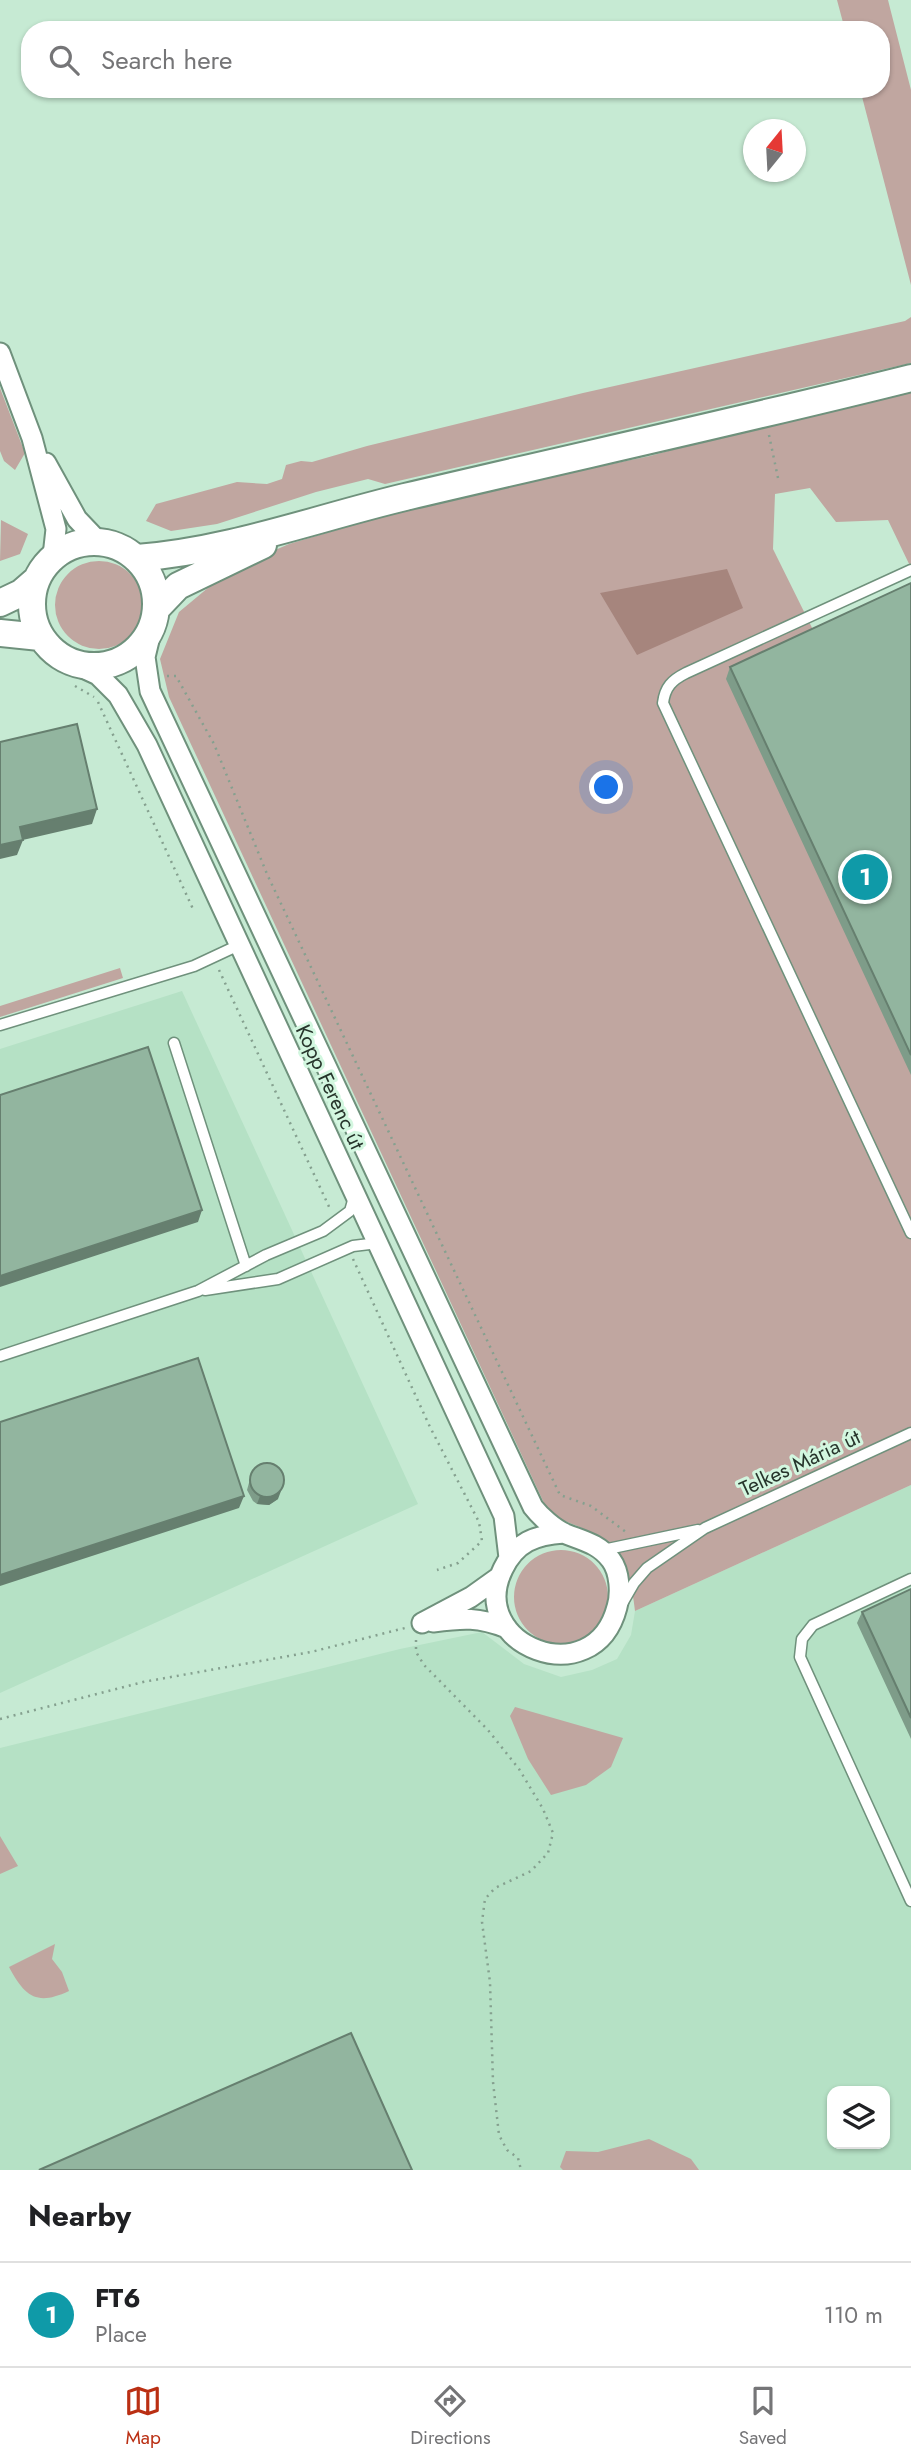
<!DOCTYPE html>
<html lang="en">
<head>
<meta charset="utf-8">
<style>
	:root { --surface:#fff; --page:#f6f6f6; --text:#202124; --muted:#757577; --line:#e0e0e0; --accent:#ba2f13 }
	body { margin:0; font-family:Jost,sans-serif; background:var(--page); color:var(--text) }
	.controls { position:absolute; right:21px; bottom:21px; display:grid; overflow:hidden; border-radius:14px; box-shadow:0 2px 5px #0004 }
	.controls button { width:63px; height:63px; display:grid; place-items:center; padding:0; border:0; border-bottom:2px solid var(--line); background:var(--surface); color:var(--text); font:35px sans-serif }
	.compass { position:absolute; left:743px; top:119px; width:63px; height:63px; border-radius:50%; background:var(--surface); box-shadow:0 2px 5px #0004; rotate:18deg }
	.you { position:absolute; left:607px; top:788px; width:24px; height:24px; margin:-18px; border:5px solid #fff; border-radius:50%; background:#1a73e8; box-shadow:0 0 0 10px #1a73e833 }
	.badge { display:grid; place-items:center; width:46px; height:46px; border-radius:50%; background:var(--accent); color:#fff; font-size:23px; font-weight:700 }
	.pin { position:absolute; translate:-50% -50%; border:4px solid #fff; box-shadow:0 2px 7px #0006 }
	.list { margin:0; padding:0; list-style:none }
	h2 { display:flex; justify-content:space-between; align-items:center; height:91px; margin:0; padding:0 28px; font-size:30px }
	h2 small { font-size:23px; font-weight:400; color:var(--muted) }
	.list li { display:grid; grid-template-columns:46px 1fr auto; gap:21px; align-items:center; box-sizing:border-box; height:105px; padding:0 28px; border-top:2px solid var(--line) }
	.list b { display:block; font-size:26px; white-space:nowrap }
	.list p { margin:0; font-size:23px; white-space:nowrap; color:var(--muted) }
	.list em { font-size:23px; font-style:normal; color:var(--muted) }
	.icon { flex:none; width:38px; height:38px; fill:none; stroke:currentColor; stroke-width:2; stroke-linecap:round; stroke-linejoin:round }
	.map { position:relative; flex:none; width:911px; height:2170px; overflow:hidden }
	.search { position:absolute; background:var(--surface); box-shadow:0 2px 5px #0004; left:21px; right:21px; top:21px; height:77px; display:flex; align-items:center; gap:18px; box-sizing:border-box; padding:0 24px; border-radius:28px; color:var(--muted); font-size:26px }
	.sheet { height:196px; background:var(--surface) }
	nav { display:flex; justify-content:space-around; align-items:center; box-sizing:border-box; height:98px; border-top:2px solid var(--line); background:var(--surface); font-size:19px; color:var(--muted) }
	nav a { display:grid; justify-items:center; gap:4px }
	nav .on { color:var(--accent) }
	.map>svg:first-child { display:block }
	.built { fill:#b5e1c5; fill-rule:evenodd }
	.green { fill:#c0a6a0 }
	.water { fill:#a6857d }
	.lines { fill:none; stroke-linecap:round; stroke-linejoin:round }
	.service-casing { stroke:#6f917c; stroke-width:13 }
	.minor-casing { stroke:#6f917c; stroke-width:23 }
	.secondary-casing { stroke:#6f917c; stroke-width:30 }
	.path { stroke:#85a08f; stroke-width:2.5; stroke-dasharray:2 5; stroke-linecap:butt }
	.service { stroke:#fff; stroke-width:10 }
	.minor { stroke:#fff; stroke-width:19 }
	.secondary { stroke:#fff; stroke-width:26 }
	.wall { fill:#7e9c89 }
	.shaded-wall { fill:#667f6f }
	.building { fill:#92b59f; stroke:#667f6f; stroke-width:2 }
	.labels { text-anchor:middle; stroke-width:6; stroke-linejoin:round; paint-order:stroke }
	.street-label { font-size:21px; fill:#27352c; stroke:#d3f7e0 }
</style>
</head>
<body>
<div class="map">
<svg width="911" height="2170" viewBox="0 0 911 2170">
	<rect width="100%" height="100%" fill="#c6ead3"/>
	<path class="built" d="M182,991L418,1504L0,1693V1049Z
		M911,1485V2170H0V1748L400,1649L482,1632L524,1664L561,1677L592,1670L617,1659L631,1635L635,1611ZM832,2091H885V2144H832Z"/>
	<path class="green" d="M837,0H888L890,8L911,90V285L860,89H881V30H845Z
		M911,317V363L385,484L368,479L316,492L217,524L171,531L146,521L156,504L237,482L267,484L282,479L286,465L301,461L312,462L367,446L583,393L905,321Z
		M911,386V568L888,520L836,522L810,488L775,494L773,549L822,648L911,802V1485L635,1611C629,1549 607,1535 550,1516L169,697L160,659L179,612L215,582L241,565L289,544L401,511L505,486L650,456L868,396Z
		M0,388L25,453L15,470L4,461L0,451Z
		M1,520L28,534L20,554L0,561Z
		M55 605a44 44 0 1 1 88 0a44 44 0 1 1-88 0Z
		M120,968L123,978L0,1017V1006Z
		M514 1597a47 47 0 1 1 94 0a47 47 0 1 1-94 0Z
		M515,1707L623,1738L611,1767L586,1785L551,1795L528,1759L510,1716Z
		M0,1836L18,1866L0,1874Z
		M55,1944L52,1959L62,1972L69,1991C37,2006 25,1997 9,1967Z
		M649,2139L691,2159L699,2170H563L560,2167L566,2151L598,2152Z"/>
	<path class="water" d="M727,569L743,608L637,655L600,593Z"/>
	<g class="lines">
		<g class="service-casing">
			<path id="service" d="M911,570L686,673C672,680 665,687 663,703L911,1233
				M0,1025L194,966L239,945
				M174,1043L246,1266
				M205,1290L278,1279L353,1246L378,1243
				M0,1356L198,1291L266,1255L323,1231L350,1211L354,1197
				M603,1550L698,1530
				M911,1579L813,1625L802,1639L800,1657L911,1901
				M623,1602L634,1583L647,1568L705,1528L911,1433"/>
		</g>
		<g class="minor-casing">
			<path id="minor" d="M0,353L32,438L56,529L53,556
				M46,463L77,519L97,540
				M151,632L145,657L150,691L533,1507C540,1516 554,1529 566,1534C584,1541 599,1544 611,1560C620,1572 621,1594 617,1607C594,1696 465,1645 503,1569C516,1542 535,1535 564,1533
				M70,662L98,675L118,695L147,745L504,1516L509,1558
				M433,1622C464,1618 478,1617 507,1628
				M422,1623L471,1597L499,1577"/>
		</g>
		<g class="secondary-casing">
			<path id="secondary" d="M32 604a62 62 0 1 1 124 0a62 62 0 1 1-124 0Z
				M137,558C229,551 317,518 405,497C574,457 743,420 911,378
				M0,603L21,593L36,580
				M157,608L178,586L263,545
				M0,633L40,637"/>
		</g>
		<path class="path" d="M769,435L778,478
			M167,676H176L214,744L267,874L560,1495L591,1506L626,1532
			M75,686L94,697
			M98,702L193,909
			M219,970L331,1211
			M353,1259L430,1427L479,1522L482,1541L458,1563L437,1570
			M416,1640V1652L424,1665L488,1730L519,1769L543,1809L553,1833L548,1853L531,1871L495,1888L485,1899L482,1922L490,1982L493,2082L499,2135L507,2150L518,2158L521,2170
			M0,1719L143,1682L311,1652L405,1628"/>
		<use href="#service" class="service"/>
		<use href="#minor" class="minor"/>
		<use href="#secondary" class="secondary"/>
	</g>
	<path class="wall" d="M911,583V1075L726,679L730,667Z
		M252,1472L278,1499L269,1505L257,1504L253,1501L247,1490Z
		M911,1589V1739L857,1623L862,1612Z"/>
	<path class="shaded-wall" d="M97,809L92,824L14,842L20,827Z
		M23,840L17,855L0,859V845Z
		M202,1210L198,1222L0,1287V1276Z
		M281,1491L278,1499L269,1505L257,1504L260,1496Z
		M244,1496L239,1508L0,1586V1575Z"/>
	<path class="building" d="M911,583V1055L730,667Z
		M77,724L97,809L20,827L23,840L0,845V742Z
		M148,1047L202,1210L0,1276V1095Z
		M198,1358L244,1496L0,1575V1422Z
		M250 1480a17 17 0 1 1 34 0a17 17 0 1 1-34 0Z
		M911,1589V1718L862,1612Z
		M351,2033L412,2170H39Z"/>
	<g class="labels">
		<g class="street-label">
			<text transform="translate(330 1087) rotate(65)" y="7">Kopp Ferenc út</text>
			<text transform="translate(800 1463) rotate(-25)" y="7">Telkes Mária út</text>
		</g>
	</g>
</svg>
<div class="controls">
<button><svg class="icon" aria-label="layers" viewBox="0 0 24 24"><path d="M12 4l9 5-9 5-9-5zM3 14l9 5 9-5"/></svg></button>
</div>
<svg class="compass" viewBox="-18 -18 36 36"><path d="M0-13l5 13h-10z" fill="#e53935"/><path d="M0 13l5-13h-10z" fill="#757577"/></svg>
<div class="you"></div>
<div class="pin badge" style="left:865px;top:877px;background:#0f9aa8">1</div>
<div class="search"><svg class="icon" aria-label="search" viewBox="0 0 24 24"><circle cx="10" cy="10" r="6"/><path d="M15 15l6 6"/></svg>Search here</div>
</div>
<section class="sheet">
<h2>Nearby<small></small></h2>
<ul class="list">
<li><span class="badge" style="background:#0f9aa8">1</span><div><b>FT6</b><p>Place</p></div><em>110 m</em></li>
</ul>
</section>
<nav>
<a class="on"><svg class="icon" aria-label="map" viewBox="0 0 24 24"><path d="M3 6l6-2 6 2 6-2v14l-6 2-6-2-6 2zM9 4v14M15 6v14"/></svg>Map</a>
<a><svg class="icon" aria-label="directions" viewBox="0 0 24 24"><path d="M12 3l9 9-9 9-9-9zM9 14v-3h6M13 9l2 2-2 2"/></svg>Directions</a>
<a><svg class="icon" aria-label="saved" viewBox="0 0 24 24"><path d="M7 4h10v16l-5-4-5 4z"/></svg>Saved</a>
</nav>
</body>
</html>
